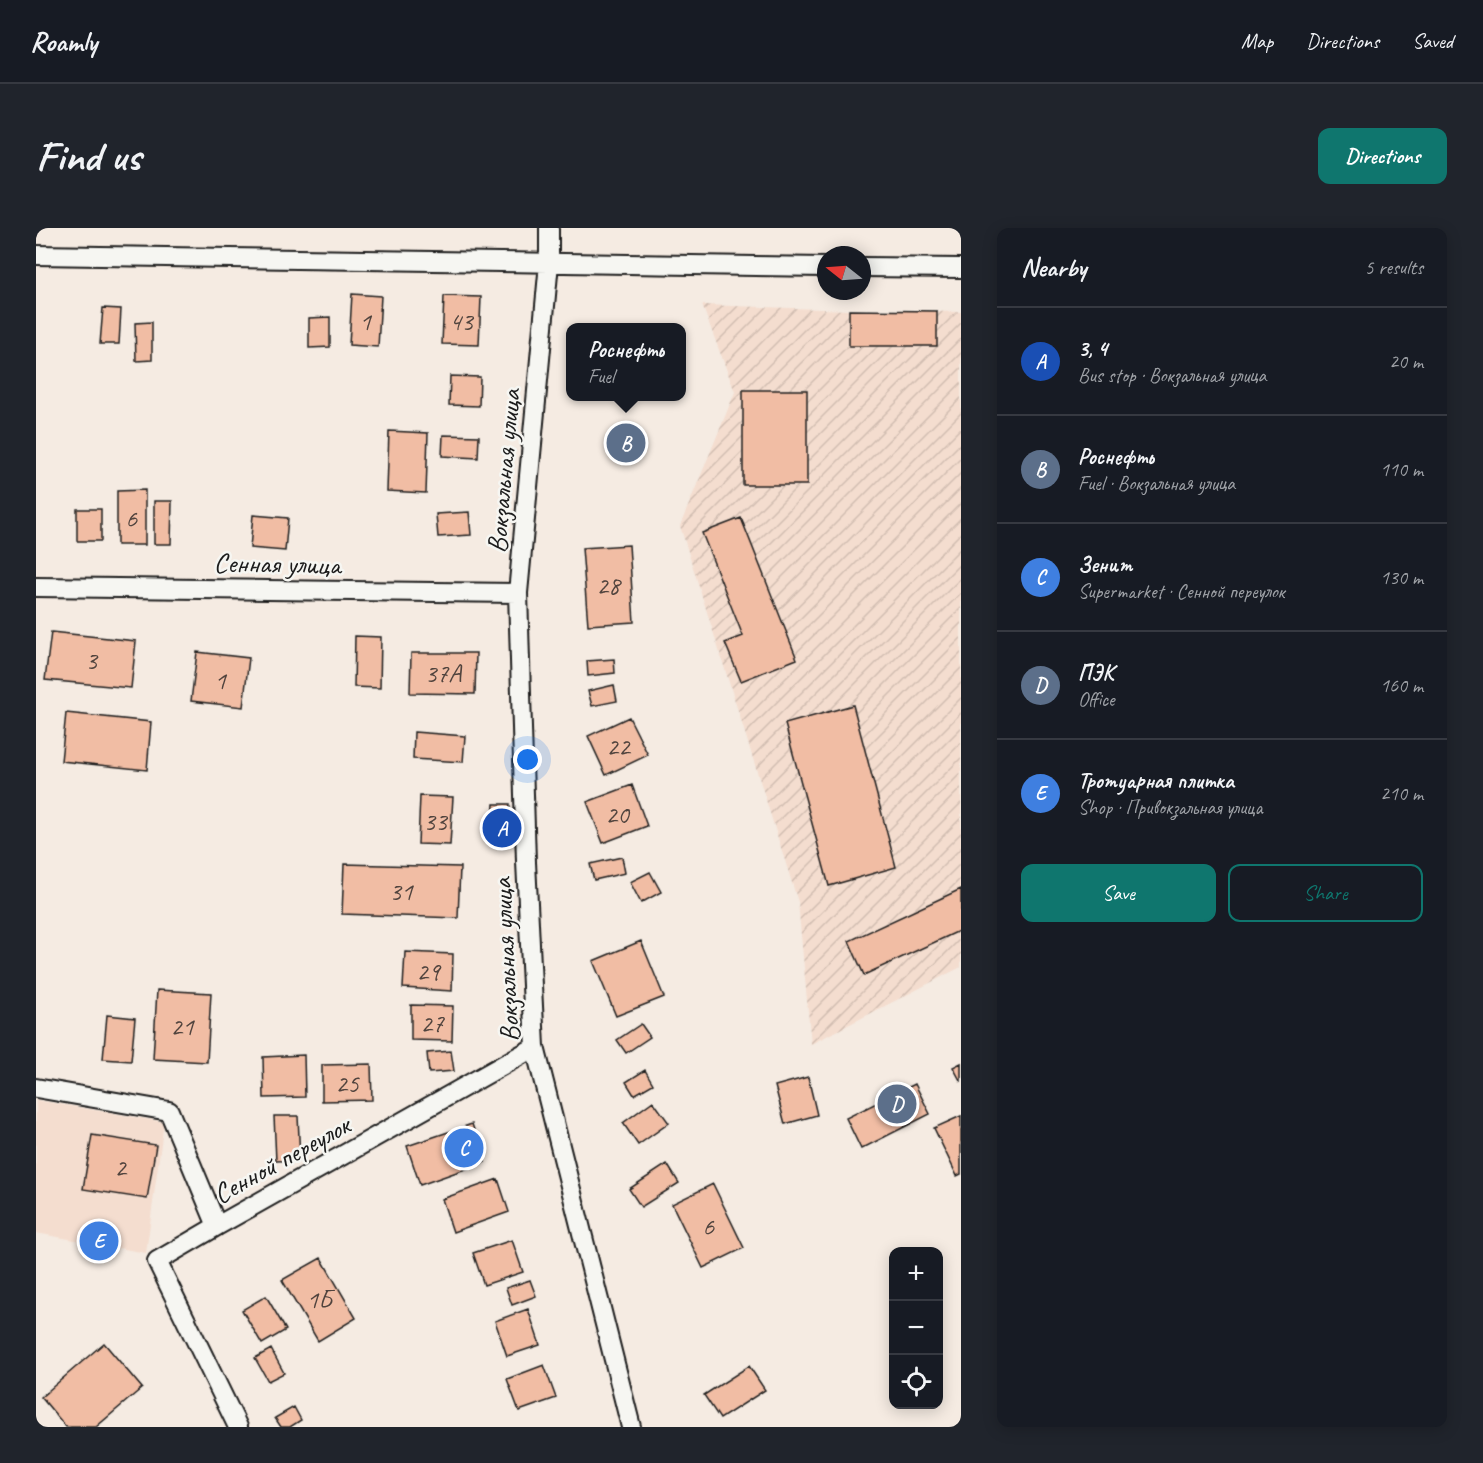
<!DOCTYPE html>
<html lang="en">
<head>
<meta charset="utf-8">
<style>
	:root { --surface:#171b24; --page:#20242c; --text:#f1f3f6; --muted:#9ea1a6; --line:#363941; --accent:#0f766e }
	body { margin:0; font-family:Caveat,sans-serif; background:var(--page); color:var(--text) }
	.controls { position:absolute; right:18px; bottom:18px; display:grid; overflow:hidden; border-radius:12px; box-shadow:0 3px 15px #0003 }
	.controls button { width:54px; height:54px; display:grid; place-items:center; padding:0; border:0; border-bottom:2px solid var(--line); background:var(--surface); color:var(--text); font:30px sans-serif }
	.compass { position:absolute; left:781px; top:18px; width:54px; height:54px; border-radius:50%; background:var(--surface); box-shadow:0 3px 15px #0003; rotate:287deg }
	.you { position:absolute; left:492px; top:532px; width:21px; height:21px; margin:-15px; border:4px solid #fff; border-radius:50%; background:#1a73e8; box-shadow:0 0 0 9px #1a73e833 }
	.badge { display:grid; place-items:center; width:39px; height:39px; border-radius:50%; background:var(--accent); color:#fff; font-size:20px; font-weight:700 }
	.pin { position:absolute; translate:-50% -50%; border:3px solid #fff; box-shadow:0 2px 6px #0006 }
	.popup { position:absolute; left:530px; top:95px; width:120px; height:78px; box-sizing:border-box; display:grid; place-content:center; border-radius:12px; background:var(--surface); filter:drop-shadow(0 2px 4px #0005); font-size:20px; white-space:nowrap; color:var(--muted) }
	.popup b { font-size:22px; color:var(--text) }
	.popup::after { content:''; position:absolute; left:50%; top:100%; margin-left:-12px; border:12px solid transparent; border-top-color:var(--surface) }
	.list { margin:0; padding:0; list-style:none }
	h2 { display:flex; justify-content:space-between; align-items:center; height:78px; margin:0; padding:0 24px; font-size:26px }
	h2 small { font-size:20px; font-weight:400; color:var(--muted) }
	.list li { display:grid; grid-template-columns:39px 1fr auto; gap:18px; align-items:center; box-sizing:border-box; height:108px; padding:0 24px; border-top:2px solid var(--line) }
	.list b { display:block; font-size:22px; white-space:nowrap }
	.list p { margin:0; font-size:20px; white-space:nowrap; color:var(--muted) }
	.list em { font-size:20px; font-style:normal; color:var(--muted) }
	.actions { display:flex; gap:12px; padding:18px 24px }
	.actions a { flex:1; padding:14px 0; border:2px solid var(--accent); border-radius:12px; text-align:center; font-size:21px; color:var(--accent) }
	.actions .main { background:var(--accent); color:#fff }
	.icon { flex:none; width:33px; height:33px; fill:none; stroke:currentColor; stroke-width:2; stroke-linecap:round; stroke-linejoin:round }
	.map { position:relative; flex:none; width:925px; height:1199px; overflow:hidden; border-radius:12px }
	header { display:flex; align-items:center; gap:36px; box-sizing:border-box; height:84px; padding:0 30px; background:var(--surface); border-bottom:2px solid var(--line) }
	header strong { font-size:28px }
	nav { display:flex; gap:33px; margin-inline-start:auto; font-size:21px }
	.intro { display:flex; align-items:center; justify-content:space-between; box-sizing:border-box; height:144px; padding:0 36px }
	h1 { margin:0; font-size:42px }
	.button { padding:15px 27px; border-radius:12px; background:var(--accent); color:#fff; font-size:21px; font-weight:700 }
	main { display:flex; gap:36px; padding:0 36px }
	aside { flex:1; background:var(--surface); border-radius:12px; box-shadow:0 3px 15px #0003 }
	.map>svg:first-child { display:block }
	.built { fill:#f4ddcf }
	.industrial { fill:url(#industrial-furrows) }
	.building { fill:#f1bda4; stroke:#1c1c1c; stroke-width:1.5 }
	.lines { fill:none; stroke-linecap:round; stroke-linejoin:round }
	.street-casing { stroke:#1c1c1c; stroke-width:22 }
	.street { stroke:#f6f6f2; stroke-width:18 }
	.labels { text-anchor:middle; stroke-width:5; stroke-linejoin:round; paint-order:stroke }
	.number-label { font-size:26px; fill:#51443e }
	.street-label { font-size:28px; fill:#1c1c1c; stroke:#f6f6f2 }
</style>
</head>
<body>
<header>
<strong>Roamly</strong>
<nav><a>Map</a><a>Directions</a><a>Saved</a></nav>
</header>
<div class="intro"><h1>Find us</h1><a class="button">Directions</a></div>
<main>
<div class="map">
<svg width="925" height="1199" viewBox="0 0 925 1199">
	<defs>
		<pattern id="industrial-furrows" width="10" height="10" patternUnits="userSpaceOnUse" patternTransform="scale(1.5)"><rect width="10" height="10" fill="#f4ddcf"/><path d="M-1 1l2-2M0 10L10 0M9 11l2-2" fill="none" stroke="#d1bdb1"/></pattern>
	</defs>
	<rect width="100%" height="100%" fill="#f5ebe2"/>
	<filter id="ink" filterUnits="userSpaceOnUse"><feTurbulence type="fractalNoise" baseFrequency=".0167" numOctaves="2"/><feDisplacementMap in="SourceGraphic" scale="12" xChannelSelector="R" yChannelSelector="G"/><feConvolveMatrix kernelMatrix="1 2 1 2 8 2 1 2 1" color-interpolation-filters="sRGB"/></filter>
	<g filter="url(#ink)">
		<path class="built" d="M0,872L128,894L110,1025L0,1005Z"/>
		<path class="industrial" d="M666,77L813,82L925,84V739L775,816L762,674L644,298L699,164Z"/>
		<path class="building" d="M316,66L345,68L342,119L313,117Z
			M408,68L445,69L443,117L406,116Z
			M67,80L85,81L83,116H64Z
			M813,82L901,83V118H813Z
			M294,89V119L273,120V90Z
			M116,94V132L100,133L99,95Z
			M414,148L444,149L443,178L413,177Z
			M707,162H771V257H707Z
			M353,203L392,205L390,265L351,263Z
			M407,207L443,208L442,230L406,228Z
			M109,262V317H81V263Z
			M118,273H136L135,316H118Z
			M41,281H65V313H41Z
			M433,284L435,307L402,309L400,286Z
			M217,287L252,290L249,323L214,320Z
			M705,290L761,431L705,453L689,415L707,408L666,305Z
			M593,317L598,394L552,397L546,320Z
			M15,404L100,413L95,460L9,452Z
			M319,408L345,409L344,460L318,459Z
			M161,424L213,430L207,479L155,473Z
			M375,425H440L439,466L374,465Z
			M578,431L579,445L552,448L551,433Z
			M578,457L581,473L556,478L552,463Z
			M817,477L860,639L793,658L749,496Z
			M30,485L115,494L111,542L25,533Z
			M593,489L612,527L570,547L552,508Z
			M378,504L429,508L427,534L377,531Z
			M596,557L611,598L567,615L551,574Z
			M384,568L417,569L414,617L382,616Z
			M458,576H474L472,611H456Z
			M586,629L589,645L558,652L554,636Z
			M308,636L424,639L422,690L306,686Z
			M614,644L625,664L605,675L594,654Z
			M925,661V702L828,747L813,713Z
			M605,713L628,769L580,788L557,733Z
			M369,724L417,726L416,763L367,760Z
			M121,762L175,765L171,834L117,831Z
			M375,777L417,778L416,813L375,812Z
			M71,787L99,790L95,833L67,831Z
			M605,796L614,809L590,825L581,812Z
			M415,823L418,843L393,845L391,825Z
			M268,827L269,869L228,870L227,829Z
			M925,835V854L917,839Z
			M335,836L336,872L286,873V837Z
			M609,842L617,856L598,867L590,854Z
			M772,849L781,887L749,896L739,858Z
			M879,856L894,886L825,921L810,890Z
			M617,873L633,895L602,917L587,895Z
			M238,888H262L264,932L240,933Z
			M925,888V946L921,948L898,900Z
			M436,896L449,934L384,957L371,918Z
			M56,907L120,917L111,971L47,961Z
			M631,936L643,955L605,979L593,961Z
			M462,951L473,984L417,1004L406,971Z
			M677,956L708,1020L667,1040L636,976Z
			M476,1012L487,1044L448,1057L437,1025Z
			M285,1030L320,1090L282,1113L246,1052Z
			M494,1052L500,1068L476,1077L470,1060Z
			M230,1068L250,1102L226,1116L206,1082Z
			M492,1081L504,1117L471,1128L459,1093Z
			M68,1115L106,1160L60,1199H30L5,1169Z
			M235,1121L248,1145L232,1153L219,1130Z
			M508,1137L520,1170L483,1183L471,1151Z
			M713,1138L729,1162L684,1191L668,1167Z
			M258,1179L265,1192L254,1199H245L239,1190Z"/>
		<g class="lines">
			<g class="street-casing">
				<path id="street" d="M513,0V35L482,365L490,634L499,819L595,1199
					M0,27L790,39
					M826,39L925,40
					M0,359L482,365
					M0,860L133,883L181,998L499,819
					M181,998L121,1033L202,1199"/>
			</g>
			<use href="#street" class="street"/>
		</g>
	</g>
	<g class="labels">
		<g class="number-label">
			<text x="329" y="102">1</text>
			<text x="425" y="102">43</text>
			<text x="95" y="299">6</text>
			<text x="572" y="366">28</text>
			<text x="55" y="441">3</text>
			<text x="407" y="454">37А</text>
			<text x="184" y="461">1</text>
			<text x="582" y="527">22</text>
			<text x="581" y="595">20</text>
			<text x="399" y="602">33</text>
			<text x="365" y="672">31</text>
			<text x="392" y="752">29</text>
			<text x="396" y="804">27</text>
			<text x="146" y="807">21</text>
			<text x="311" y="864">25</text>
			<text x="84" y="948">2</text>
			<text x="672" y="1007">6</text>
			<text x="283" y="1080">1Б</text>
		</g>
		<g class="street-label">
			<text transform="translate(467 243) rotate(-85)" y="10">Вокзальная улица</text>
			<text transform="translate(241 335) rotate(1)" y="10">Сенная улица</text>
			<text transform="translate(469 732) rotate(-93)" y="10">Вокзальная улица</text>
			<text transform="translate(245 931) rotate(-29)" y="10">Сенной переулок</text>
		</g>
	</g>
</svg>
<div class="controls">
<button>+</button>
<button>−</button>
<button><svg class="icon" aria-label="locate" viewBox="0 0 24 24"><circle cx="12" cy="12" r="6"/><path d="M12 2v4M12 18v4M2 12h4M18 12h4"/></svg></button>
</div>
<svg class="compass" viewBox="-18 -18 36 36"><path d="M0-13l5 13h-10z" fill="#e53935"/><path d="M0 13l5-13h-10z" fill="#9ea1a6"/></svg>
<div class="you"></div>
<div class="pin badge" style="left:466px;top:600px;background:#1a4fb4">A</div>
<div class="pin badge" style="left:590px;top:215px;background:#5c6f8a">B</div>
<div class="popup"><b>Роснефть</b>Fuel</div>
<div class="pin badge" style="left:428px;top:920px;background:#3f7fe0">C</div>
<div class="pin badge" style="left:861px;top:876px;background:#5c6f8a">D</div>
<div class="pin badge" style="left:63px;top:1013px;background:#3f7fe0">E</div>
</div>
<aside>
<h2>Nearby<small>5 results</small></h2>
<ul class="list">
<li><span class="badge" style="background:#1a4fb4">A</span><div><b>3, 4</b><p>Bus stop · Вокзальная улица</p></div><em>20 m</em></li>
<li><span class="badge" style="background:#5c6f8a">B</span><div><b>Роснефть</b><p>Fuel · Вокзальная улица</p></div><em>110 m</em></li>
<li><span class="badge" style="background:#3f7fe0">C</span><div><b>Зенит</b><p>Supermarket · Сенной переулок</p></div><em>130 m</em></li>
<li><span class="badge" style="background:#5c6f8a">D</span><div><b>ПЭК</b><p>Office</p></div><em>160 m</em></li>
<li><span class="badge" style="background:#3f7fe0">E</span><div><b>Тротуарная плитка</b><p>Shop · Привокзальная улица</p></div><em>210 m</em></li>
</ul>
<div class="actions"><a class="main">Save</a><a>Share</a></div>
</aside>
</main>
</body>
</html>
